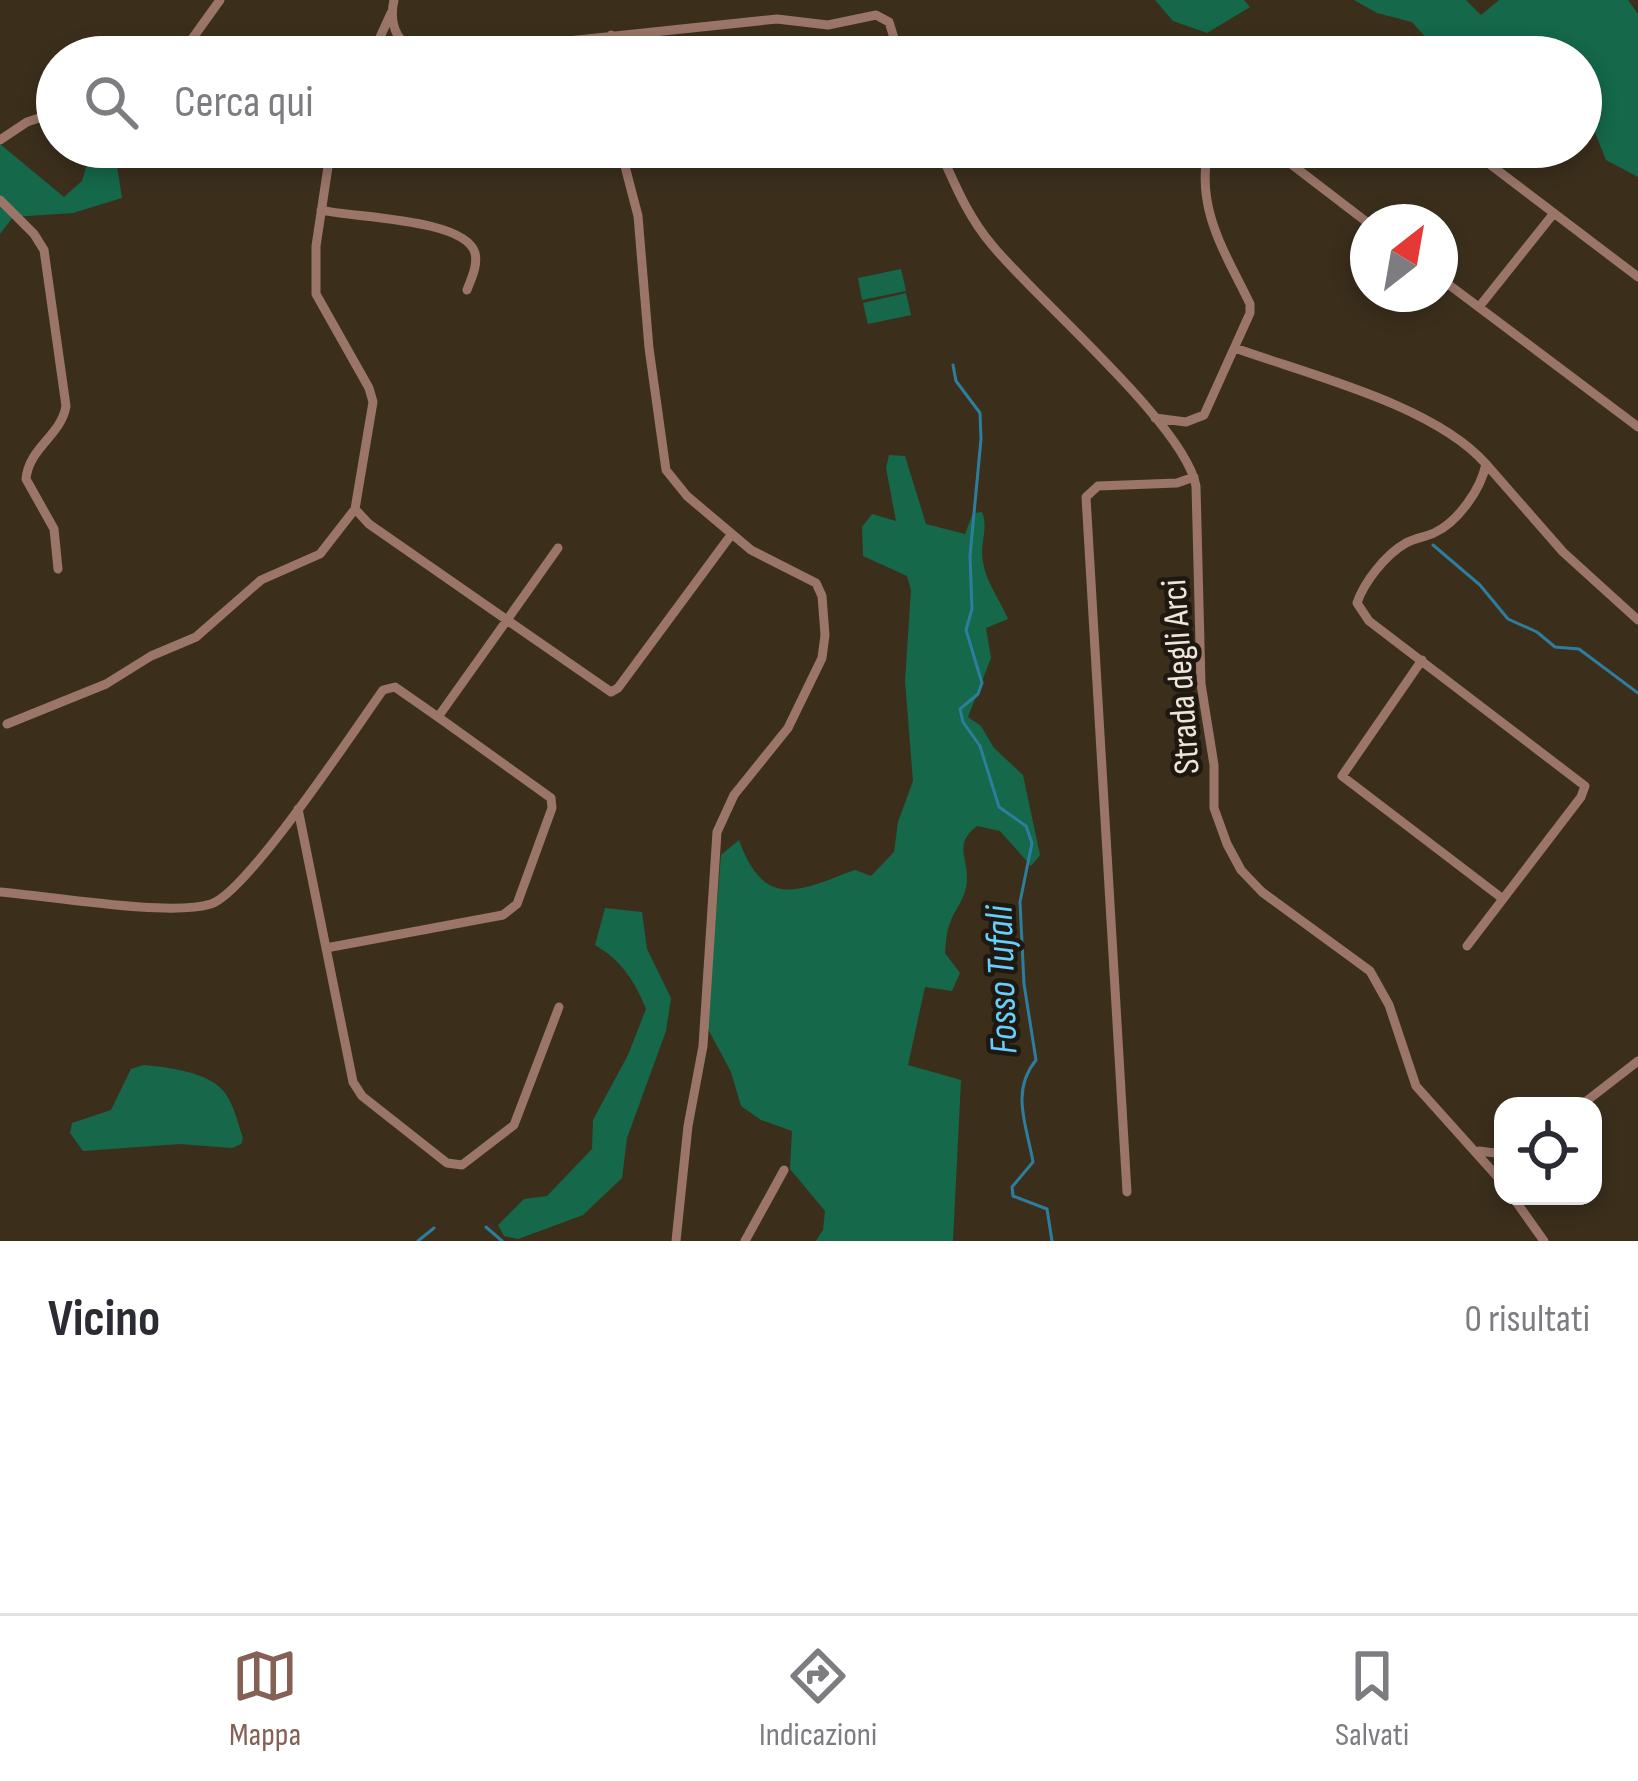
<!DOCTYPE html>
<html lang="it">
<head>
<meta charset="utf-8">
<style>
	:root { --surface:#fff; --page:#f2f2f3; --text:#2b2b33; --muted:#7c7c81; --line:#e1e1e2; --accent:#856055 }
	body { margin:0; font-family:"Sofia Sans Condensed",sans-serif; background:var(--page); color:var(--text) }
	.controls { position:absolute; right:36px; bottom:36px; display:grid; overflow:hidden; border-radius:24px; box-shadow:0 6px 18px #0003 }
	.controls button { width:108px; height:108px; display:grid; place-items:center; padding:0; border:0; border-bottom:3px solid var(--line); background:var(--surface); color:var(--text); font:60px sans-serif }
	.compass { position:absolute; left:1350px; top:204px; width:108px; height:108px; border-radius:50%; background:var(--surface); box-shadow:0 6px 18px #0003; rotate:31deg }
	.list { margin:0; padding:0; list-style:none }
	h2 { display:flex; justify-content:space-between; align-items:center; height:156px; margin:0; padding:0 48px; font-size:51px }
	h2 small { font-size:39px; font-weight:400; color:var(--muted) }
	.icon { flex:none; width:66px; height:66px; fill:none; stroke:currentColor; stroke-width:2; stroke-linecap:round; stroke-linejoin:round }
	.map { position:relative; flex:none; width:1638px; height:1241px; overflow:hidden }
	.search { position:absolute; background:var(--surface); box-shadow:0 6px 18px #0003; left:36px; right:36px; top:36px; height:132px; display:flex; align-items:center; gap:30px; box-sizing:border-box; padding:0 42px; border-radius:66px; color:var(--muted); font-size:45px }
	.sheet { height:372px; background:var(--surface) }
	nav { display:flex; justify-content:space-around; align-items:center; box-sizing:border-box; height:168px; border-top:3px solid var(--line); background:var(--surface); font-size:33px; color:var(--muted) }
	nav a { display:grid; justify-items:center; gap:6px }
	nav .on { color:var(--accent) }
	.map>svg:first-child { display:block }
	.green { fill:#17684b }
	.forest { fill:#15684a }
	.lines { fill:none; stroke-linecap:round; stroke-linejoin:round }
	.stream { stroke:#2d7e9e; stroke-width:3 }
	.minor { stroke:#9a7568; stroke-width:9 }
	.labels { text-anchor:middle; stroke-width:9; stroke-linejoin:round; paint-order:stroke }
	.street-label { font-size:36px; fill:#ede5d9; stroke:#1e1810 }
	.water-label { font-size:39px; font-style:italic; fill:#66cffb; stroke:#1e1810 }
</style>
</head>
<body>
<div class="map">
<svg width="1638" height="1241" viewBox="0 0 1638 1241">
	<rect width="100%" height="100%" fill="#3b2f1c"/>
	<path class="green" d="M901,269L906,291L862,300L858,278Z
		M906,293L911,315L868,324L863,303Z
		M144,1065C167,1067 210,1072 225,1093C234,1105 238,1124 243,1138L241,1144L232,1148L180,1144L83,1151L70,1133L72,1123L111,1110L131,1069Z"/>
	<path class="forest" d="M1155,0H1244L1250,7L1207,33L1173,21Z
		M1354,0H1466L1481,15L1499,0H1628L1638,14V177L1606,160L1592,125L1581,134V57H1443L1412,22L1377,13Z
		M0,144L64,197L82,181L91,151L116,160L122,198L73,213L13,217L0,234Z
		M889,455L905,456L926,524L965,534L973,513L982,512C989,530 979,543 983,562C986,582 1000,600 1008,619L986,628L991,658L968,717L981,726L994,748L1023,775L1040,855L1031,866L1000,831L977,826C954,844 967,855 967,878C967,898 955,908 950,923C946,932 946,944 945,953L960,973L952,991L925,987L908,1065L961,1080L953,1241H816L823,1230L825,1211L790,1169L792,1131L761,1120L741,1106L731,1072L707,1027L721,855L739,840C765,912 800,890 855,870L871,876L894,852L898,822L913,781L905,681L911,590L907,576L863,556L862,527L872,514L896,521L886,468Z
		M605,908L642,912L647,949L671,998L666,1031L627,1138L622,1178L583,1215L518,1239L504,1236L498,1225L524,1199L547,1196L592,1149L593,1120L628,1055L646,1009C635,981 621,960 595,945Z"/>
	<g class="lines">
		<path class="stream" d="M953,365L956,381L980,413L981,439L970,556L972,609L966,630L982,683L978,694L960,709L963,722L980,746L999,807L1026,826L1032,843L1020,902L1024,984L1036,1060C1010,1092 1027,1126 1033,1162L1012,1187L1013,1196L1047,1209L1052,1241
			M1433,545L1480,585L1508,619L1537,632L1555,647L1579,649L1638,693
			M486,1227L502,1241
			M418,1241L434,1228"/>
		<path class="minor" d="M394,0C388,26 399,48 425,56L777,19L828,25L876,15L889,22L900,57
			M611,35L612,57
			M179,57L220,0
			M371,57L391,13
			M1306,57L1326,43L1348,57
			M0,140L27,122L57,112
			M620,147L638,216L649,348L666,470L687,496L751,550L816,583L822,596L825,635L822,658L788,728L734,795L717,832L703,1046L688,1126L676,1241
			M938,147C954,182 967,216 992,245C1038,301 1185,425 1196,486L1201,684L1214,765V808L1227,844L1241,870L1262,892L1370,971L1389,1005L1416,1086L1503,1183
			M1269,147L1368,223
			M1467,147L1638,277
			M0,200L34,234L44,250L66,406C61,436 29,447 26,479L54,529L58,569
			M321,210C353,218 465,218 475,253C478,266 471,279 467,290
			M1440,278L1638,427
			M1479,307L1554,213
			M1235,348C1310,375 1434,405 1486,464C1481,489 1458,522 1434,533C1425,537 1415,538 1406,543C1386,554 1364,582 1357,603L1369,621L1585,786L1581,797L1467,946
			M1155,418L1186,422L1204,415L1250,313V304C1225,252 1194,207 1209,147
			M1486,464L1563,552L1638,620
			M558,548L507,620L611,692L618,688L731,535
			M1422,660L1342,776L1503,899
			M7,724L106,684L151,656L196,637L261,580L320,554L355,509
			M298,809L353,1082L362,1096L447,1163L462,1165L514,1125L559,1007
			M0,892C50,896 169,917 211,904C247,893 355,729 383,690L395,687L438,717L507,620L369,524L355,509L373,402L369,388L316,294V246L331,147
			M326,948L503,915L517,904L552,808L551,798L438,717
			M1580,1106L1638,1061
			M1479,1151L1503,1154
			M1127,1192L1086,497L1098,486L1177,483L1194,477
			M1512,1196L1544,1241
			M745,1241L784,1170"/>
	</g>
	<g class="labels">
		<g class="street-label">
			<text transform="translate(1179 677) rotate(-94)" y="13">Strada degli Arci</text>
		</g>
		<g class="water-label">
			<text transform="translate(1000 980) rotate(-92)" y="14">Fosso Tufali</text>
		</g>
	</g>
</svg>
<div class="controls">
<button><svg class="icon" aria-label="locate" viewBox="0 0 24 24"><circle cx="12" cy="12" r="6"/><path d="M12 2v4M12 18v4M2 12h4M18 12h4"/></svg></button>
</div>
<svg class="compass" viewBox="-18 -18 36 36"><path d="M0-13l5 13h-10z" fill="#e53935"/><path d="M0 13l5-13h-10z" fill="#7c7c81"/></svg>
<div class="search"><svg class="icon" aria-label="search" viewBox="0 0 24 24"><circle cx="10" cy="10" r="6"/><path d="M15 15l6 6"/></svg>Cerca qui</div>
</div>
<section class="sheet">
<h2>Vicino<small>0 risultati</small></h2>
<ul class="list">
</ul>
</section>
<nav>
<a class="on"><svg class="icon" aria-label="map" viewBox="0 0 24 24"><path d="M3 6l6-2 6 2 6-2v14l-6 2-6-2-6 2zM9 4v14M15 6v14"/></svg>Mappa</a>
<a><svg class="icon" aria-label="directions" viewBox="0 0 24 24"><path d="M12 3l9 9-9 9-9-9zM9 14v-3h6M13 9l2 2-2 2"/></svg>Indicazioni</a>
<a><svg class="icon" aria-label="saved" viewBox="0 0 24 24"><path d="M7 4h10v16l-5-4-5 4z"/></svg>Salvati</a>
</nav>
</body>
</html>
